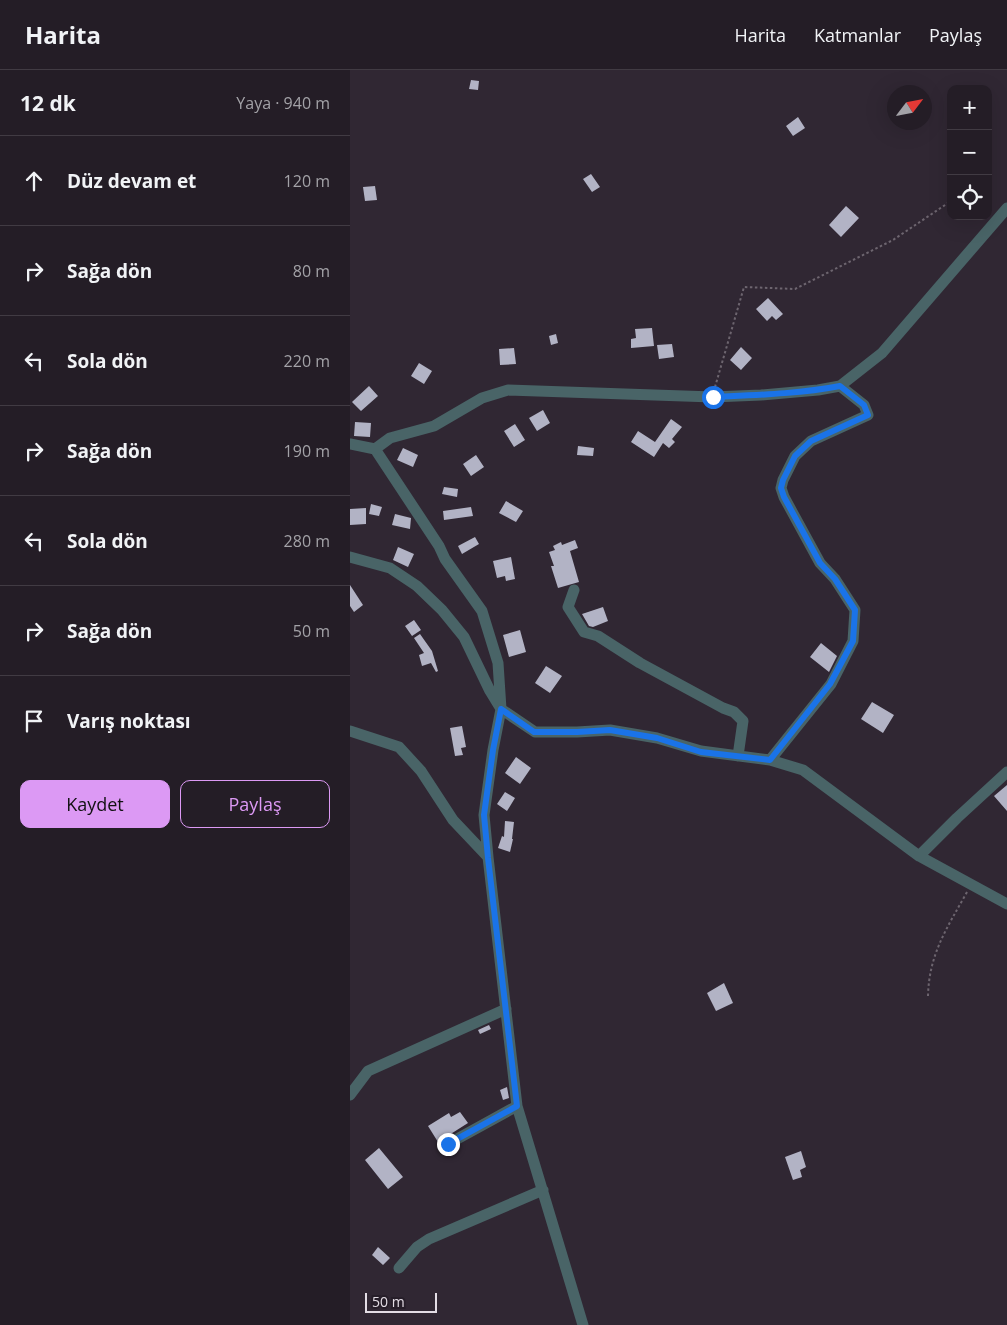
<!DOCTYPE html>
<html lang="tr">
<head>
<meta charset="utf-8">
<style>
	:root { --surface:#241d26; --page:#302a32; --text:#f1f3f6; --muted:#a3a2a7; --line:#413b43; --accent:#dc99f4 }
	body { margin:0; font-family:"Open Sans",sans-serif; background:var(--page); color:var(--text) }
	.controls { position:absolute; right:15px; top:15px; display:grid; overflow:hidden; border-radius:10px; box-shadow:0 5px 20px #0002 }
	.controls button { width:45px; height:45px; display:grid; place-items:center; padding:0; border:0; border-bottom:1px solid var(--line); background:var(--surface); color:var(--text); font:25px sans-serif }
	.compass { position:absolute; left:537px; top:15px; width:45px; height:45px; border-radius:50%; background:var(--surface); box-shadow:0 5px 20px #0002; rotate:58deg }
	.scale { position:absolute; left:15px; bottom:12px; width:72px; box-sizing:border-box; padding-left:5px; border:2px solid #e3dde5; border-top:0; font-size:14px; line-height:18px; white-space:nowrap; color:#e3dde5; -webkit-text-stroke:4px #261e29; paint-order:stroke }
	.stop { position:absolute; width:15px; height:15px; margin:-11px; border:4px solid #1a73e8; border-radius:50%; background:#fff }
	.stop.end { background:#1a73e8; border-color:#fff; box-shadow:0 1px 5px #0008 }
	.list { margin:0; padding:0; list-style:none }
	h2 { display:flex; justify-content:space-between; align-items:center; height:65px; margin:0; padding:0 20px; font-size:21px }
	h2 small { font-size:16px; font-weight:400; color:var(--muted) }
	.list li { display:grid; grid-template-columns:32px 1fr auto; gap:15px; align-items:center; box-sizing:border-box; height:90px; padding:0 20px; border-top:1px solid var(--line) }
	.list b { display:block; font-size:19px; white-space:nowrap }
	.list em { font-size:16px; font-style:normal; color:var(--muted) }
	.actions { display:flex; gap:10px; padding:15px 20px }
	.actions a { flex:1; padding:11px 0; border:1px solid var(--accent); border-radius:10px; text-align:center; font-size:18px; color:var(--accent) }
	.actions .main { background:var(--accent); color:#111 }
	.icon { flex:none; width:28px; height:28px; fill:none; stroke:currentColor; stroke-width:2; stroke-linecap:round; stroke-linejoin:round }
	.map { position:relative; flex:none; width:657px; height:1255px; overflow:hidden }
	header { display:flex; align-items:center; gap:30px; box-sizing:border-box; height:70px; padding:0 25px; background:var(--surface); border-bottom:1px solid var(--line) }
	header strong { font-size:24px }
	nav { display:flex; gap:28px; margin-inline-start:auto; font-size:18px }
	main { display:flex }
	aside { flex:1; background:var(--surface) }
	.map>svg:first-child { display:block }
	.building { fill:#b2b3c5 }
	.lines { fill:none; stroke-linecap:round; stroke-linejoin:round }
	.path { stroke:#6d656f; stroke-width:2; stroke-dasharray:2.5 2.5; stroke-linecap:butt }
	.minor { stroke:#496467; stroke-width:11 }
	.route { stroke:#1a73e8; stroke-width:6 }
</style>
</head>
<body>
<header>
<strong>Harita</strong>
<nav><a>Harita</a><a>Katmanlar</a><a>Paylaş</a></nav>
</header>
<main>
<aside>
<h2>12 dk<small>Yaya · 940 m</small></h2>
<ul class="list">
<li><svg class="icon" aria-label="ahead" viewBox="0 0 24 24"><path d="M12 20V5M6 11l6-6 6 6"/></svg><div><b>Düz devam et</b></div><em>120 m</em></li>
<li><svg class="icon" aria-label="right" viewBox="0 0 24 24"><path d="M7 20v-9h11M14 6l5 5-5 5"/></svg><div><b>Sağa dön</b></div><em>80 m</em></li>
<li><svg class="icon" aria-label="left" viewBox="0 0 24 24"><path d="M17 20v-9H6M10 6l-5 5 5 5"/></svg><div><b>Sola dön</b></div><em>220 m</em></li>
<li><svg class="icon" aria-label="right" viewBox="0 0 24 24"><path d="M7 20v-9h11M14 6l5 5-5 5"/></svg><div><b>Sağa dön</b></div><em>190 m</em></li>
<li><svg class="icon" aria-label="left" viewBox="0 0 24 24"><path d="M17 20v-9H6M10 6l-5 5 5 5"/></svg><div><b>Sola dön</b></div><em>280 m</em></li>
<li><svg class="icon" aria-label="right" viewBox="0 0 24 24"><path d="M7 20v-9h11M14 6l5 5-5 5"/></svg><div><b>Sağa dön</b></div><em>50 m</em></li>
<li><svg class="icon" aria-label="arrive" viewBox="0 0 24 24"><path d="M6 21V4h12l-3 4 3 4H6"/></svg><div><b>Varış noktası</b></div></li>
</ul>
<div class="actions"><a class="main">Kaydet</a><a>Paylaş</a></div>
</aside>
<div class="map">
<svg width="657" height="1255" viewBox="0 0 657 1255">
	<rect width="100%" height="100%" fill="#302733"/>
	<path class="building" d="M121,10L129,11L128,20L119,19Z
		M448,47L455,58L443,66L436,56Z
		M241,104L250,117L242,122L233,109Z
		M25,116L27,130L15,131L13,117Z
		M496,136L509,148L491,167L479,155Z
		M418,228L433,244L426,250L422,246L417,251L406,239Z
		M302,258L304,276L281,278V269L286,268L285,259Z
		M206,264L208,273L201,275L199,266Z
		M322,274L324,287L309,289L307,275Z
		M391,277L402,288L391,300L380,290Z
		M164,278L166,294L150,295L149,279Z
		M69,293L82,301L74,314L61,306Z
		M19,316L28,326L11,341L2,332Z
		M193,340L200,353L187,361L179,348Z
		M321,349L332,357L322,369L325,372L319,378L313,373L304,387L281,372L288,361L305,372Z
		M5,352L21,353L20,367L4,366Z
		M165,354L175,370L164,377L154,361Z
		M228,376L244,378L243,386L227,385Z
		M53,378L68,385L63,397L47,390Z
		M126,385L134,397L121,406L113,394Z
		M94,417L108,419L107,427L92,424Z
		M156,431L173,441L166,452L149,443Z
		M21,434L32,437L29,446L19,444Z
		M121,437L123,446L94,450L93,441Z
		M16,438V454L0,455V439Z
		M45,444L61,448L60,459L42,455Z
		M125,467L129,474L112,484L108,476Z
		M225,470L228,478L220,481L229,512L208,518L201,496H204L199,482L205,480L203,476L211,472L212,475Z
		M48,477L64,484L58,497L43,490Z
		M161,487L165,509L156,511L155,506L147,508L143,491Z
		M0,515L13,535L4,542L0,536Z
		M253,537L258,551L243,557L239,556L232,544Z
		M64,550L71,560L62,566L55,556Z
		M170,560L176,582L159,587L153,565Z
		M70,564L82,581L88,601L86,602L81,593L72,596L69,585L74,583L64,568Z
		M471,573L487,586L479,602L460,587Z
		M196,596L212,606L200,623L185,613Z
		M522,632L544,645L533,663L511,649Z
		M112,656L116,677L111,678L113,685L105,686L100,658Z
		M166,687L181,698L170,714L155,703Z
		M657,715V741L644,726Z
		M155,722L165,728L157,741L147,734Z
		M155,751L164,752L162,769H163L160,782L148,778L152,766L154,767Z
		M374,913L383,933L366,941L357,923Z
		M139,955L141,959L130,964L128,960Z
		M157,1017L159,1028L153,1030L150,1020Z
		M110,1042L118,1053L88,1072L78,1056L99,1043L101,1047Z
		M29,1078L53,1107L38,1119L15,1090Z
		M451,1081L456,1097L450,1100L452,1107L443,1110L435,1087Z
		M28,1177L40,1188L33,1195L22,1185Z"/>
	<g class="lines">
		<path class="path" d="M365,317L394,217L445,219L543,170L601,131
			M578,926C579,884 597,858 617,822"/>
		<path class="minor" d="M0,374L25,379L89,476L95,489L132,541L148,593L151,639L143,680L134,745L138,787L167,1036L233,1255
			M25,379L40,368L84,356L132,328L158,320L363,327L411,325L468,320L490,316L532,283L657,138
			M0,487L40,498L67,516L92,540L114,567L140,621L151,639L185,662H227L260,660L307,668L351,681L420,690L453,700L569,786L657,834
			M224,520L218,537L234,562L248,566L290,593L373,638L384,642L393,651L388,686
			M0,661L49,677L71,701L103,750L138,787
			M420,690L481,614L503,571L505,540L485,509L470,493L434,427L431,418L433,410L445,386L461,371L518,345L514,335L490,316
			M569,786L607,748L657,702
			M0,1025L18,1001L156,939
			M98,1074L167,1036
			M49,1198L67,1177L79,1169L193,1120"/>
	</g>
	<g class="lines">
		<path class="route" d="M98,1074L167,1036L138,788L134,745L143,680L151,639L184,662H227L260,660L307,668L351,682L420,690L480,614L503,571L505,540L485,509L470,493L434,427L431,418L433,410L445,386L461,371L518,345L514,335L490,316C448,324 405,325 363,327"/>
	</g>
</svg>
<div class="controls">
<button>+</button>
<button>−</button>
<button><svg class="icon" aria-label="locate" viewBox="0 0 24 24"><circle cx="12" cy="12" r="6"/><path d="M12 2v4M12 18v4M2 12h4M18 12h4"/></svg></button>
</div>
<svg class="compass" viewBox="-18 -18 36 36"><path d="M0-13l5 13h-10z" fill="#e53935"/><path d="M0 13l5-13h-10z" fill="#a3a2a7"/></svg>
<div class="scale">50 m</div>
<div class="stop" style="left:363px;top:327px"></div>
<div class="stop end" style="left:98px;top:1074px"></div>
</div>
</main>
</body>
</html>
